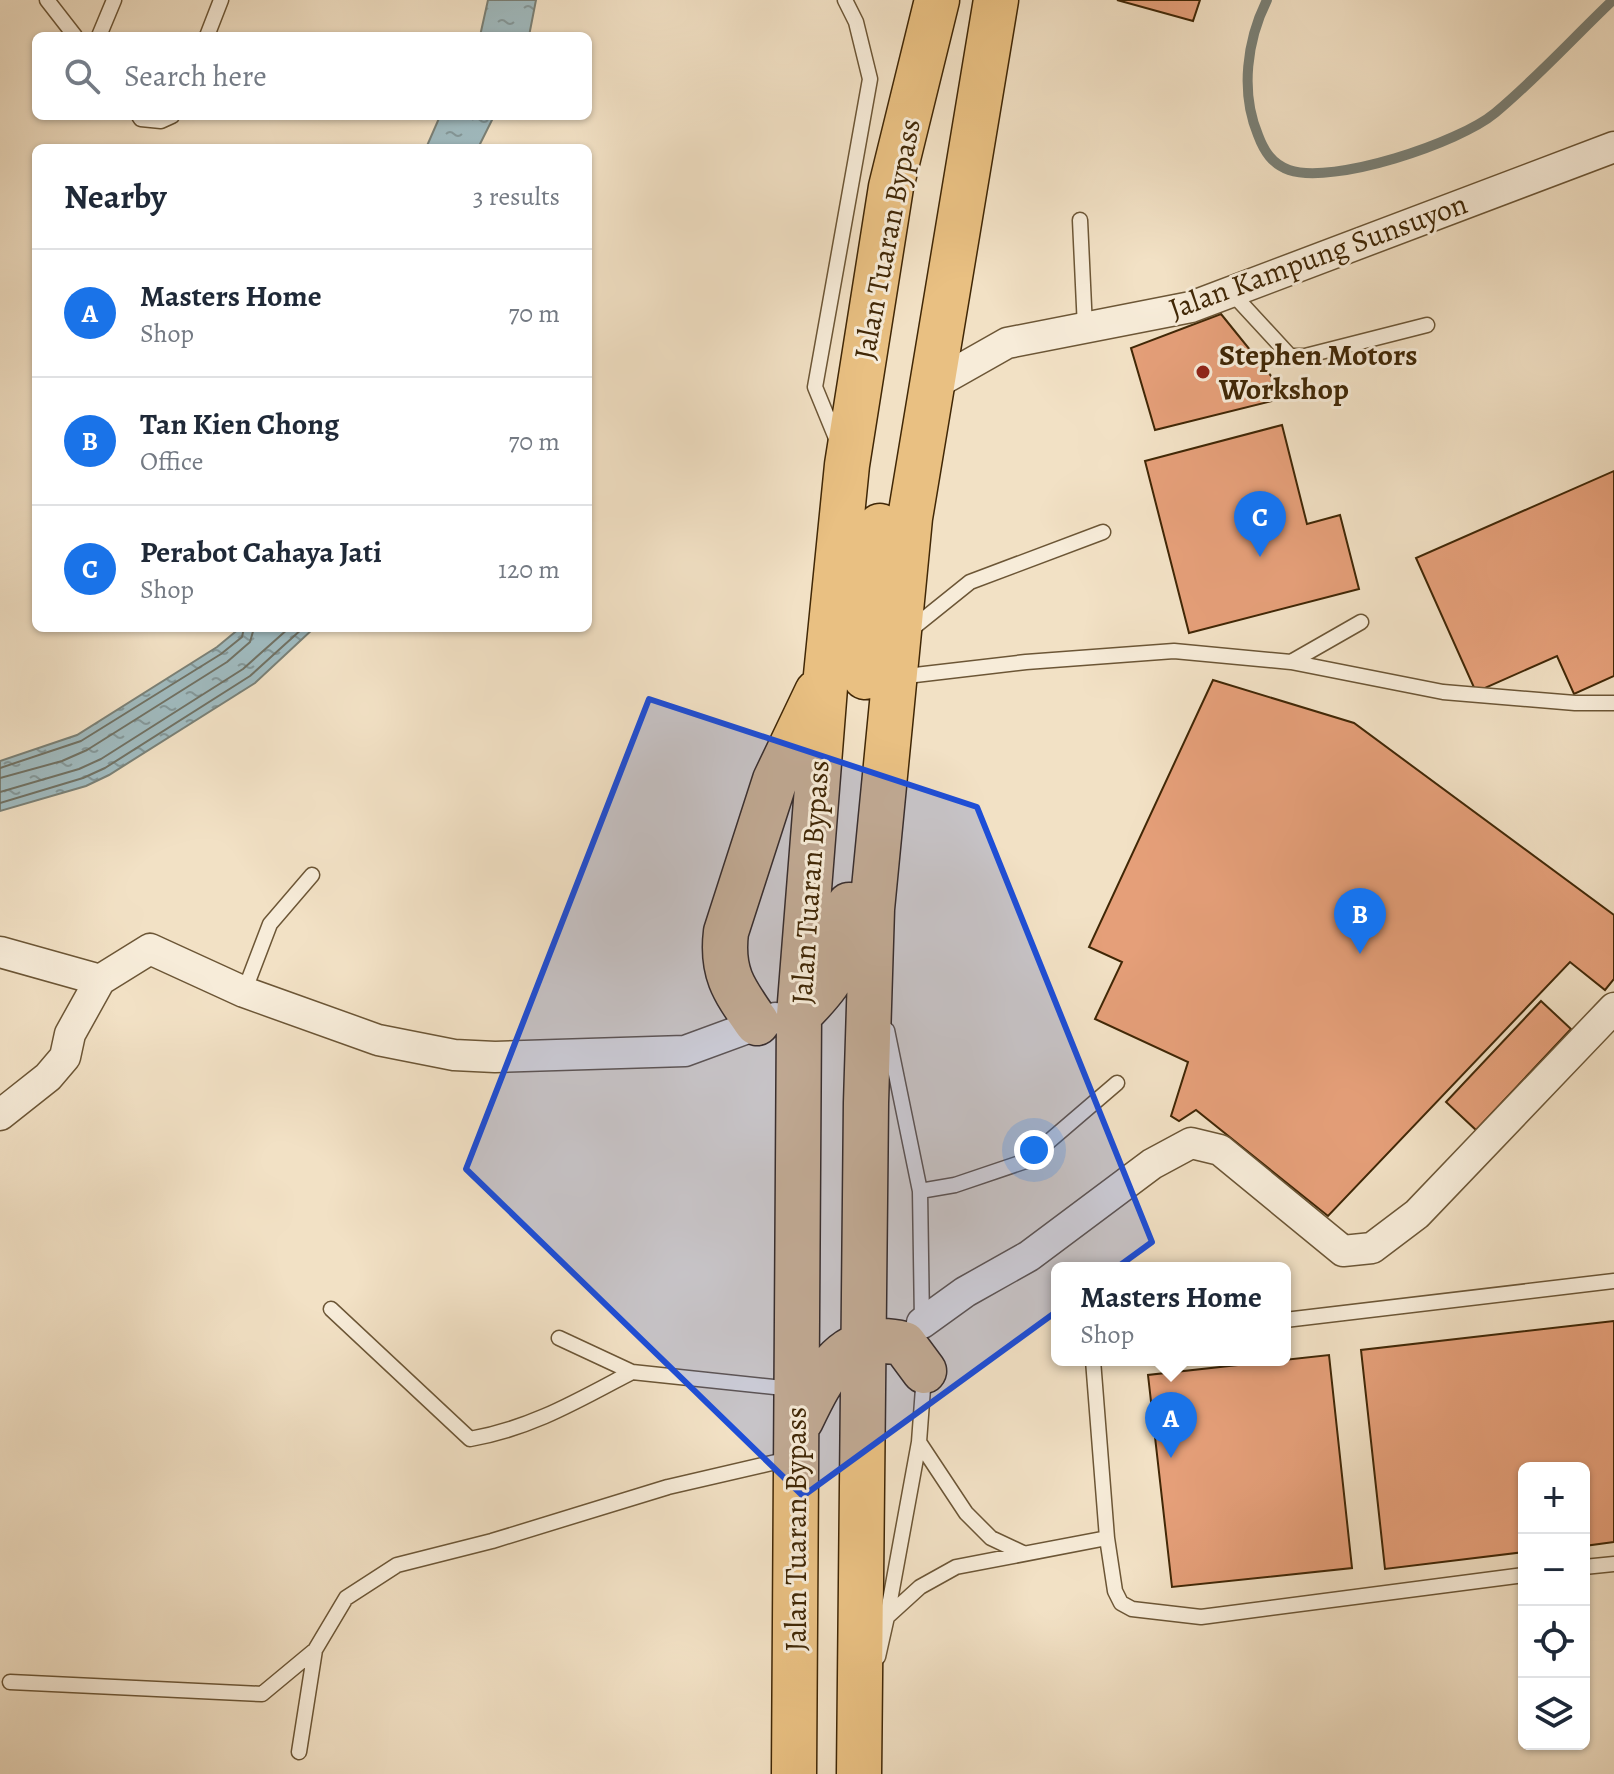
<!DOCTYPE html>
<html lang="en">
<head>
<meta charset="utf-8">
<style>
	:root { --surface:#fff; --page:#f2f2f3; --text:#1f2937; --muted:#747a83; --line:#e0e1e3; --accent:#1a73e8 }
	body { margin:0; font-family:Alegreya,serif; background:var(--page); color:var(--text) }
	.controls { position:absolute; right:24px; bottom:24px; display:grid; overflow:hidden; border-radius:12px; box-shadow:0 2px 6px #0004 }
	.controls button { width:72px; height:72px; display:grid; place-items:center; padding:0; border:0; border-bottom:2px solid var(--line); background:var(--surface); color:var(--text); font:40px sans-serif }
	.you { position:absolute; left:1034px; top:1150px; width:28px; height:28px; margin:-20px; border:6px solid #fff; border-radius:50%; background:#1a73e8; box-shadow:0 0 0 12px #1a73e833 }
	.badge { display:grid; place-items:center; width:52px; height:52px; border-radius:50%; background:var(--accent); color:#fff; font-size:26px; font-weight:700 }
	.pin { position:absolute; translate:-50% -66px; filter:drop-shadow(0 2px 4px #0008) }
	.pin::after { content:''; position:absolute; top:42px; width:28px; height:24px; background:inherit; clip-path:polygon(0 0,100% 0,50% 100%) }
	.popup { position:absolute; left:1051px; top:1262px; width:240px; height:104px; box-sizing:border-box; display:grid; place-content:center; border-radius:12px; background:var(--surface); filter:drop-shadow(0 2px 6px #0005); font-size:26px; white-space:nowrap; color:var(--muted) }
	.popup b { font-size:30px; color:var(--text) }
	.popup::after { content:''; position:absolute; left:50%; top:100%; margin-left:-16px; border:16px solid transparent; border-top-color:var(--surface) }
	.list { margin:0; padding:0; list-style:none }
	h2 { display:flex; justify-content:space-between; align-items:center; height:104px; margin:0; padding:0 32px; font-size:34px }
	h2 small { font-size:26px; font-weight:400; color:var(--muted) }
	.list li { display:grid; grid-template-columns:52px 1fr auto; gap:24px; align-items:center; box-sizing:border-box; height:128px; padding:0 32px; border-top:2px solid var(--line) }
	.list b { display:block; font-size:30px; white-space:nowrap }
	.list p { margin:0; font-size:26px; white-space:nowrap; color:var(--muted) }
	.list em { font-size:26px; font-style:normal; color:var(--muted) }
	.icon { flex:none; width:44px; height:44px; fill:none; stroke:currentColor; stroke-width:2; stroke-linecap:round; stroke-linejoin:round }
	.map { position:relative; flex:none; width:1614px; height:1774px; overflow:hidden }
	.search { position:absolute; background:var(--surface); box-shadow:0 2px 6px #0004; left:32px; top:32px; width:560px; height:88px; display:flex; align-items:center; gap:20px; box-sizing:border-box; padding:0 28px; border-radius:12px; color:var(--muted); font-size:30px }
	.panel { position:absolute; background:var(--surface); box-shadow:0 2px 6px #0004; left:32px; top:144px; width:560px; height:488px; border-radius:12px }
	.map>svg:first-child { display:block }
	.water { fill:url(#water-ripples); stroke:#7a8076; stroke-width:2 }
	.lines { fill:none; stroke-linecap:round; stroke-linejoin:round }
	.shore { stroke:#707163; stroke-width:2 }
	.stream { stroke:#7a8076; stroke-width:10 }
	.building { fill:#e59f79; stroke:#402706; stroke-width:2 }
	.lane-casing { stroke:#6c5636; stroke-width:17 }
	.street-casing { stroke:#6c5636; stroke-width:33 }
	.highway-casing { stroke:#402706; stroke-width:47 }
	.lane { stroke:#f7ecd9; stroke-width:14 }
	.street { stroke:#f7ecd9; stroke-width:30 }
	.highway { stroke:#e9c082; stroke-width:44 }
	.marked { fill:#1d4ed8; fill-opacity:0.2; stroke:#1d4ed8; stroke-width:6; stroke-linejoin:round }
	.poi-dot { fill:#8f2418; stroke:#f7ecd9; stroke-width:3 }
	.labels { text-anchor:middle; stroke-width:6; stroke-linejoin:round; paint-order:stroke }
	.street-label { font-size:30px; fill:#402706; stroke:#f7ecd9 }
	.poi-label { font-size:30px; font-weight:bold; fill:#402706; stroke:#f7ecd9; text-anchor:start }
</style>
</head>
<body>
<div class="map">
<svg width="1614" height="1774" viewBox="0 0 1614 1774">
	<defs>
		<pattern id="water-ripples" width="26" height="14" patternUnits="userSpaceOnUse" patternTransform="scale(2)"><rect width="26" height="14" fill="#a0bbc0"/><path d="M2 4q2-2 4 0t4 0M15 11q2-2 4 0t4 0" fill="none" stroke="#84989a"/></pattern>
	</defs>
	<rect width="100%" height="100%" fill="#f2e1c5"/>
	<filter id="stains"><feTurbulence type="fractalNoise" baseFrequency=".0025" numOctaves="4"/><feColorMatrix values="0 0 0 0 .2 0 0 0 0 .09 0 0 0 0 .02 0 0 0 .5 -.17"/></filter>
	<radialGradient id="worn" r=".72"><stop offset=".6" stop-color="#630" stop-opacity="0"/><stop offset="1" stop-color="#630" stop-opacity=".3"/></radialGradient>
	<path class="water" d="M488,0H536L529,36H480Z
		M440,116H494L478,148H426Z
		M240,628H314L255,683L109,775L86,786L0,811V761L77,735L217,647Z"/>
	<g class="lines">
		<path class="shore" d="M0,768L81,741L221,654L242,637L244,628
			M0,778L62,761L87,750L227,662L250,642L254,628
			M0,792L79,769L101,759L243,669L289,628
			M0,803L83,778L105,768L250,676L303,628"/>
		<path class="stream" d="M1267,0C1247,40 1240,92 1258,135C1264,151 1272,164 1289,170C1333,185 1459,143 1495,113C1536,79 1574,37 1613,0"/>
	</g>
	<path class="building" d="M1117,0H1200L1193,21Z
		M1221,314L1288,397L1155,430L1131,348Z
		M1282,425L1307,524L1340,515L1359,589L1189,633L1145,461Z
		M1614,471V676L1574,694L1557,656L1476,692L1416,558Z
		M1213,680L1354,723L1614,915V979L1605,990L1570,962L1328,1216L1196,1110L1179,1121L1171,1116L1188,1062L1095,1019L1122,962L1089,947Z
		M1541,1001L1571,1029L1476,1130L1446,1102Z
		M1614,1321V1542L1584,1546V1468H1524V1552L1385,1569L1361,1350Z
		M1329,1355L1352,1568L1172,1587L1148,1375Z"/>
	<g class="lines">
		<g class="lane-casing">
			<path id="lane" d="M47,0L75,36
				M99,36L114,0
				M207,36L221,0
				M139,116L141,119L161,121L172,116
				M1080,220L1085,328
				M1230,291L1290,356H1305L1427,325
				M838,443L815,387L870,79L856,22L845,0
				M909,631L970,582L1103,532
				M1291,662L1361,622
				M898,677L1026,662L1174,651L1291,662L1443,692L1575,703H1614
				M244,992L270,924L312,875
				M887,1030L920,1191L922,1322
				M920,1191L955,1185L1026,1161L1117,1083
				M331,1309L470,1439C532,1428 577,1401 632,1372
				M1285,1320L1614,1281
				M559,1338L632,1372L793,1389
				M919,1442L966,1513L991,1538L1023,1553
				M1107,1538L1115,1591L1121,1603L1132,1609L1201,1617L1524,1575
				M1584,1567L1614,1564
				M887,1617L919,1442L924,1375
				M878,1657L887,1617L920,1587L956,1567L1107,1538L1093,1360
				M10,1682L262,1694L315,1650L346,1598L397,1565L492,1541L668,1487L793,1458
				M299,1752L315,1650"/>
		</g>
		<g class="street-casing">
			<path id="street" d="M931,386L1007,343L1191,307L1614,147
				M0,952L100,980
				M0,1115L48,1077L65,1057L70,1034L100,980L150,949L244,992L378,1040L454,1055L495,1057L685,1051L775,1018
				M922,1323L965,1292L1029,1256L1152,1164L1191,1143L1220,1150L1343,1251L1372,1248L1417,1214L1614,1008"/>
		</g>
		<g class="highway-casing">
			<path id="highway" d="M865,677L870,602L880,526
				M799,1015C819,995 839,973 846,944C849,932 848,917 849,905
				M757,1023C734,990 721,973 726,932L775,780L817,692
				M801,1420C823,1374 845,1329 904,1344L924,1371
				M794,1774L799,1015L826,675L847,465L891,187L937,0
				M859,1774L866,1103L872,909L910,518L996,0"/>
		</g>
		<use href="#lane" class="lane"/>
		<use href="#street" class="street"/>
		<use href="#highway" class="highway"/>
	</g>
	<path class="marked" d="M649,699L977,807L1152,1242L803,1496L466,1169Z"/>
	<circle class="poi-dot" cx="1203" cy="372" r="8"/>
	<g class="labels">
		<g class="street-label">
			<text transform="translate(887 239) rotate(-79)" y="10">Jalan Tuaran Bypass</text>
			<text transform="translate(1318 256) rotate(-20)" y="10">Jalan Kampung Sunsuyon</text>
			<text transform="translate(810 882) rotate(-86)" y="10">Jalan Tuaran Bypass</text>
			<text transform="translate(796 1529) rotate(-90)" y="10">Jalan Tuaran Bypass</text>
		</g>
		<g class="poi-label">
			<text x="1219" y="365">Stephen Motors<tspan x="1219" dy="34">Workshop</tspan></text>
		</g>
	</g>
	<rect width="100%" height="100%" filter="url(#stains)"/>
	<rect width="100%" height="100%" fill="url(#worn)"/>
</svg>
<div class="controls">
<button>+</button>
<button>−</button>
<button><svg class="icon" aria-label="locate" viewBox="0 0 24 24"><circle cx="12" cy="12" r="6"/><path d="M12 2v4M12 18v4M2 12h4M18 12h4"/></svg></button>
<button><svg class="icon" aria-label="layers" viewBox="0 0 24 24"><path d="M12 4l9 5-9 5-9-5zM3 14l9 5 9-5"/></svg></button>
</div>
<div class="you"></div>
<div class="pin badge" style="left:1171px;top:1458px">A</div>
<div class="popup"><b>Masters Home</b>Shop</div>
<div class="pin badge" style="left:1360px;top:954px">B</div>
<div class="pin badge" style="left:1260px;top:557px">C</div>
<div class="search"><svg class="icon" aria-label="search" viewBox="0 0 24 24"><circle cx="10" cy="10" r="6"/><path d="M15 15l6 6"/></svg>Search here</div>
<section class="panel">
<h2>Nearby<small>3 results</small></h2>
<ul class="list">
<li><span class="badge">A</span><div><b>Masters Home</b><p>Shop</p></div><em>70 m</em></li>
<li><span class="badge">B</span><div><b>Tan Kien Chong</b><p>Office</p></div><em>70 m</em></li>
<li><span class="badge">C</span><div><b>Perabot Cahaya Jati</b><p>Shop</p></div><em>120 m</em></li>
</ul>
</section>
</div>
</body>
</html>
